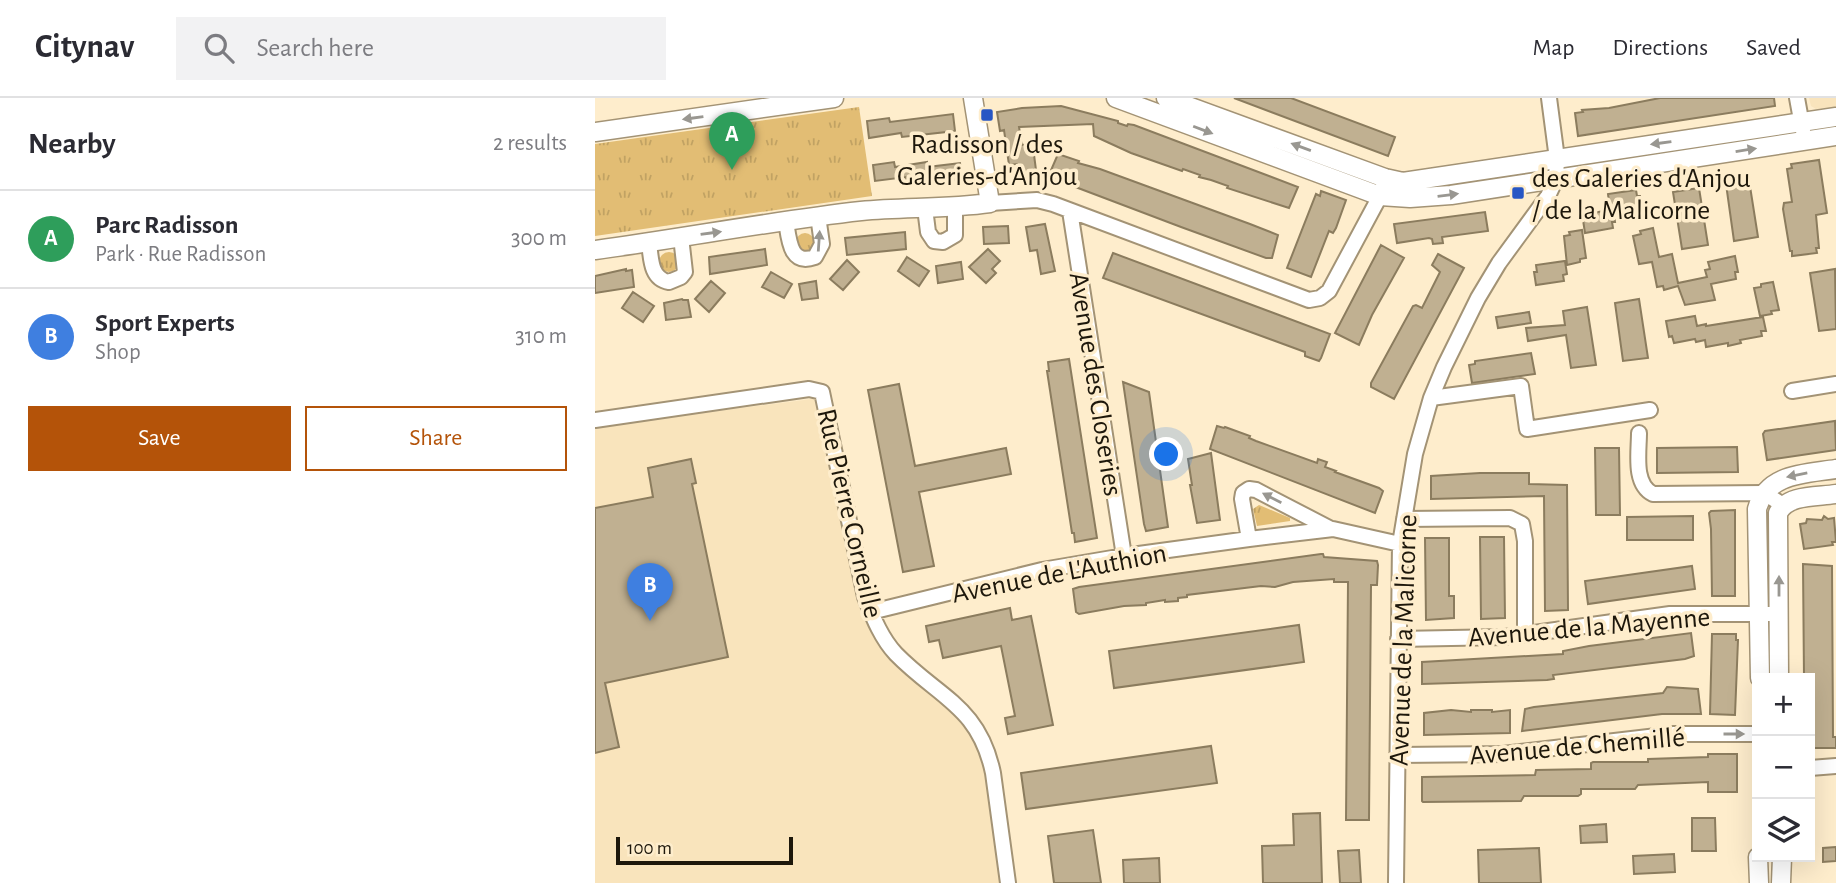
<!DOCTYPE html>
<html lang="en">
<head>
<meta charset="utf-8">
<style>
	:root { --surface:#fff; --page:#f2f2f3; --text:#2b2b33; --muted:#7c7c81; --line:#e1e1e2; --accent:#b45309 }
	body { margin:0; font-family:"Alegreya Sans",sans-serif; background:var(--page); color:var(--text) }
	.controls { position:absolute; right:21px; bottom:21px; display:grid; overflow:hidden; border-radius:0px; box-shadow:0 7px 28px #0002 }
	.controls button { width:63px; height:63px; display:grid; place-items:center; padding:0; border:0; border-bottom:2px solid var(--line); background:var(--surface); color:var(--text); font:35px sans-serif }
	.scale { position:absolute; left:21px; bottom:18px; width:177px; box-sizing:border-box; padding-left:7px; border:4px solid #1d170b; border-top:0; font-size:19px; line-height:24px; white-space:nowrap; color:#1d170b; -webkit-text-stroke:5px #feedcc; paint-order:stroke }
	.you { position:absolute; left:572px; top:357px; width:24px; height:24px; margin:-18px; border:5px solid #fff; border-radius:50%; background:#1a73e8; box-shadow:0 0 0 10px #1a73e833 }
	.badge { display:grid; place-items:center; width:46px; height:46px; border-radius:50%; background:var(--accent); color:#fff; font-size:23px; font-weight:700 }
	.pin { position:absolute; translate:-50% -58px; filter:drop-shadow(0 2px 4px #0008) }
	.pin::after { content:''; position:absolute; top:37px; width:24px; height:21px; background:inherit; clip-path:polygon(0 0,100% 0,50% 100%) }
	.list { margin:0; padding:0; list-style:none }
	h2 { display:flex; justify-content:space-between; align-items:center; height:91px; margin:0; padding:0 28px; font-size:30px }
	h2 small { font-size:23px; font-weight:400; color:var(--muted) }
	.list li { display:grid; grid-template-columns:46px 1fr auto; gap:21px; align-items:center; box-sizing:border-box; height:98px; padding:0 28px; border-top:2px solid var(--line) }
	.list b { display:block; font-size:26px; white-space:nowrap }
	.list p { margin:0; font-size:23px; white-space:nowrap; color:var(--muted) }
	.list em { font-size:23px; font-style:normal; color:var(--muted) }
	.actions { display:flex; gap:14px; padding:21px 28px }
	.actions a { flex:1; padding:16px 0; border:2px solid var(--accent); border-radius:0px; text-align:center; font-size:24px; color:var(--accent) }
	.actions .main { background:var(--accent); color:#fff }
	.icon { flex:none; width:38px; height:38px; fill:none; stroke:currentColor; stroke-width:2; stroke-linecap:round; stroke-linejoin:round }
	.map { position:relative; flex:none; width:1241px; height:785px; overflow:hidden }
	header { display:flex; align-items:center; gap:42px; box-sizing:border-box; height:98px; padding:0 35px; background:var(--surface); border-bottom:2px solid var(--line) }
	header strong { font-size:33px }
	nav { display:flex; gap:38px; margin-inline-start:auto; font-size:24px }
	.search { width:490px; height:63px; background:var(--page); display:flex; align-items:center; gap:18px; box-sizing:border-box; padding:0 24px; border-radius:0px; color:var(--muted); font-size:26px }
	main { display:flex }
	aside { flex:1; background:var(--surface) }
	.map>svg:first-child { display:block }
	.built { fill:#f9e4bc }
	.grass { fill:url(#grass-tufts) }
	.building { fill:#c0b091; stroke:#8b7c5e; stroke-width:2 }
	.lines { fill:none; stroke-linecap:round; stroke-linejoin:round }
	.minor-casing { stroke:#a39375; stroke-width:18 }
	.tertiary-casing { stroke:#a39375; stroke-width:21 }
	.minor { stroke:#fff; stroke-width:14 }
	.tertiary { stroke:#fff; stroke-width:18 }
	.oneway { fill:#999791 }
	.poi-dot { fill:#2756c4; stroke:#feedcc; stroke-width:2.5 }
	.labels { text-anchor:middle; stroke-width:7; stroke-linejoin:round; paint-order:stroke }
	.poi-label { font-size:28px; fill:#1d170b; stroke:#feedcc }
	.street-label { font-size:28px; fill:#1d170b; stroke:#feedcc }
</style>
</head>
<body>
<header>
<strong>Citynav</strong>
<div class="search"><svg class="icon" aria-label="search" viewBox="0 0 24 24"><circle cx="10" cy="10" r="6"/><path d="M15 15l6 6"/></svg>Search here</div>
<nav><a>Map</a><a>Directions</a><a>Saved</a></nav>
</header>
<main>
<aside>
<h2>Nearby<small>2 results</small></h2>
<ul class="list">
<li><span class="badge" style="background:#2e9e5b">A</span><div><b>Parc Radisson</b><p>Park · Rue Radisson</p></div><em>300 m</em></li>
<li><span class="badge" style="background:#3f7fe0">B</span><div><b>Sport Experts</b><p>Shop</p></div><em>310 m</em></li>
</ul>
<div class="actions"><a class="main">Save</a><a>Share</a></div>
</aside>
<div class="map">
<svg width="1241" height="785" viewBox="0 0 1241 785">
	<defs>
		<pattern id="grass-tufts" width="24" height="20" patternUnits="userSpaceOnUse" patternTransform="scale(1.75)"><rect width="24" height="20" fill="#e2bd74"/><path d="M3 7l-1-3M5 7V3M7 7l1-3M15 17l-1-3M17 17v-4M19 17l1-3" fill="none" stroke="#c1a263"/></pattern>
	</defs>
	<rect width="100%" height="100%" fill="#feedcc"/>
	<path class="built" d="M1214,0H1241V9L1221,11L1216,8Z
		M224,300L276,518L293,551L368,617L391,661L408,785H0V329Z"/>
	<path class="grass" d="M264,9L277,98L0,138V46Z
		M201 144a9 9 0 1 1 18 0a9 9 0 1 1-18 0Z
		M64 164a10 10 0 1 1 20 0a10 10 0 1 1-20 0Z
		M664,407L695,420V423L662,428L658,411Z"/>
	<path class="building" d="M639,0H696L800,39L793,58Z
		M1065,0H1179L1180,8L983,38L980,15L988,14L987,12L1014,10Z
		M466,8L523,23V25L532,28L533,26L539,27L703,89L694,110L632,90L633,88L616,82L604,79L605,77L588,71L587,73L536,55L499,38L498,26L424,29L427,47L435,46L436,50L438,49L441,72L454,77L463,56L484,63L483,65L505,71L655,126L683,137L677,160H671L586,129L454,79V77L424,81L422,66L414,67L409,32L405,33L402,14L427,10Z
		M358,16L360,33L307,39L306,35L274,40L272,23L294,20L295,24Z
		M1224,62L1232,115L1221,117L1224,150H1221L1222,155L1197,158V153H1195L1188,111L1189,105L1197,104L1192,71L1197,70L1196,66Z
		M299,64L300,69L332,64V69L365,65L367,81L344,85V79L312,84L311,79L280,83L278,67Z
		M1154,82L1163,139L1139,143L1131,86Z
		M1104,90L1113,147L1087,151L1078,94Z
		M1041,92L1042,98H1045L1047,111L1019,116L1020,124H1017L1018,130L990,135L988,122H992L991,116L1015,112L1013,96Z
		M726,93L751,102L741,130L738,135L734,133L716,179L692,170L721,96L725,98Z
		M890,114L893,133L847,139L848,145L838,146L837,141L834,140L802,145L799,126Z
		M450,126L460,173L446,176L442,152L435,153L431,129Z
		M413,128L414,145L389,146L388,129Z
		M1058,130L1064,159L1077,156L1083,185L1112,179L1110,172L1115,171L1113,164L1140,158L1143,174H1140L1141,181L1116,186L1120,202L1090,207L1083,188L1069,192L1068,188L1062,189L1057,164L1044,166L1038,138L1046,136L1045,133Z
		M987,132L991,160L985,161V164L972,167L969,138L975,137L974,134Z
		M310,134L311,151L252,157L250,140Z
		M786,147L809,160L777,217L764,247L740,235Z
		M170,151L172,167L115,176L114,159Z
		M393,151L405,163L397,171L401,175L391,185L374,169Z
		M518,155L735,236L726,260L724,263L710,258V254L508,180Z
		M843,156L869,170L799,301L776,289V285L818,208L821,207L827,210L845,174L837,167Z
		M312,159L334,173L324,188L303,173Z
		M252,162L264,174L248,192L235,181Z
		M970,163L972,176L968,177L969,183L941,187L939,174H942L941,167Z
		M366,164L368,181L343,185L341,168Z
		M31,171V173L37,172L39,189L0,195V178Z
		M1240,171L1241,231L1224,233L1215,175Z
		M176,174L197,186L189,200L167,189Z
		M116,183L130,195L114,214L100,201Z
		M221,183L223,200L207,202L204,186Z
		M1178,184L1184,212L1176,213L1177,216L1165,218L1159,190L1166,189V186Z
		M38,194L59,208L48,224L27,210Z
		M87,201L88,202H93L96,219L71,222L69,205Z
		M1044,201L1053,260L1028,263L1020,205Z
		M992,209L1001,267L976,270L971,237L933,243L931,230L970,227L968,213Z
		M934,214L936,225L903,230L901,219Z
		M1100,218L1102,228L1111,226V228L1168,219L1171,233H1166L1167,238L1145,242L1146,245L1133,248V245L1111,249L1110,242L1101,244L1100,241L1079,245L1077,238L1074,239L1071,223Z
		M936,255L940,276L877,285L874,267L880,266V263Z
		M474,261L502,440L480,444L479,435H477L452,273H454L453,264Z
		M528,284L554,294L573,429L551,433L549,426Z
		M304,286L320,368L411,350L416,376L324,394L339,468L308,474L273,292Z
		M1240,323L1241,352L1172,362L1168,336L1170,333Z
		M622,328L629,330L630,329L655,338L654,340L661,343L722,365L723,361L732,364L730,369L741,373L740,374L784,390L788,393L780,415L615,351Z
		M1142,349L1143,374L1062,375V350Z
		M1000,350H1024L1025,417H1001Z
		M616,355L625,422L602,425L595,387H597L593,361Z
		M96,361L101,385L97,386L133,559L10,585L24,649L0,655V410L58,399L53,370Z
		M885,375H934V386L972,387L973,512L950,513L949,398L836,401V378Z
		M1140,412V498H1117L1116,431L1114,415L1116,413Z
		M1098,418V442H1032V419Z
		M1229,418L1233,421L1239,420L1241,444H1237L1238,447L1209,451L1205,426L1211,425L1212,421L1227,422Z
		M885,439H909L910,520L886,521Z
		M830,440H854V498H859V520L831,522Z
		M726,456H728L729,459L782,463L783,467L782,487H776L774,722H751L753,484H739V481L698,484L680,489L666,488L592,497V499L583,500V503L570,504V502L551,505V507L529,508L484,516L481,514L478,491L484,489Z
		M1208,466L1237,468L1238,639H1241V650H1215V580H1209Z
		M1097,468L1100,491L993,506L990,483Z
		M415,510L417,522L436,518L458,627L413,636L410,620L420,618L406,548L348,560L344,542L334,544L331,528Z
		M704,527L709,564L519,590L514,553Z
		M1096,535L1099,558L1090,561L958,577L959,581L952,582L827,586V564L968,556V553L994,548Z
		M1117,536H1141V542H1143L1140,617L1115,616Z
		M1072,589L1103,591L1106,616H1067L927,633L930,611L939,609L1068,595Z
		M856,612L876,614V612H897V614L915,612V635L829,637V615Z
		M616,648L622,685L431,711L426,675Z
		M1113,656H1142V694H1113V684L1043,687L1040,691H986V696L983,698H929L926,703L828,704L827,703V679L940,677L941,672L996,671V665L998,664H1053V661L1113,659Z
		M725,715L727,785H668L667,748L699,747L698,716Z
		M1097,720H1120L1121,753H1097Z
		M1011,726L1012,744L986,745L985,728Z
		M498,732L506,785H459L453,738Z
		M1241,749V763L1228,764V750Z
		M944,750L946,785H884L883,752Z
		M764,752L766,785H745L743,753Z
		M1079,756L1080,774L1039,776L1038,758Z
		M564,760L565,785H529L528,762Z"/>
	<g class="lines">
		<g class="minor-casing">
			<path id="minor" d="M1202,0L1208,33
				M395,105L442,102L458,106L714,202L725,200L734,193L785,98L788,88
				M330,110L333,134L339,143L348,144L360,137V109
				M475,113L529,458
				M191,123C194,142 195,168 220,159L227,146L223,118
				M54,144C56,159 55,181 74,184L86,179L90,174L86,139
				M1197,293L1241,286
				M836,300L926,288L932,331L1055,312
				M0,322L214,291L227,294L270,499C278,519 286,540 301,556C344,600 384,608 398,675L413,785
				M1044,335C1044,354 1038,386 1058,396L1169,395L1188,407
				M809,421L915,420L927,426L930,443V536
				M654,441L647,401L648,395L654,391L661,392L736,431
				M276,514L447,472L529,458L654,441L738,431L805,446
				M803,541L910,539L1075,516H1184
				M802,657L908,656L1079,636H1162
				M1215,670L1241,668
				M801,785L805,446L820,356L836,300L849,269L883,200L904,165L953,98L961,81L962,61L954,0"/>
		</g>
		<g class="tertiary-casing">
			<path id="tertiary" d="M521,0L785,98L815,100L856,97L1241,38
				M571,0L790,80L808,84L1241,19
				M0,34L239,0
				M0,152C89,140 177,123 266,113C309,109 352,111 395,105L378,0
				M1165,580L1162,411C1172,375 1210,376 1241,371
				M1184,580L1183,415C1193,396 1222,399 1241,396
				M1163,759L1164,785
				M1186,785L1187,759"/>
		</g>
		<use href="#minor" class="minor"/>
		<use href="#tertiary" class="tertiary"/>
	</g>
	<defs><path id="oneway-solid" d="M-6-.8H1V-3.2L6.5 0L1 3.2V.8H-6Z" transform="scale(1.75)"/></defs>
	<g class="oneway">
		<use href="#oneway-solid" transform="translate(98 20) rotate(172)"/>
		<use href="#oneway-solid" transform="translate(608 32) rotate(21)"/>
		<use href="#oneway-solid" transform="translate(1066 45) rotate(172)"/>
		<use href="#oneway-solid" transform="translate(706 49) rotate(-160)"/>
		<use href="#oneway-solid" transform="translate(1151 52) rotate(-9)"/>
		<use href="#oneway-solid" transform="translate(853 97) rotate(-7)"/>
		<use href="#oneway-solid" transform="translate(116 135) rotate(-8)"/>
		<use href="#oneway-solid" transform="translate(224 143) rotate(-86)"/>
		<use href="#oneway-solid" transform="translate(1202 377) rotate(169)"/>
		<use href="#oneway-solid" transform="translate(677 400) rotate(-153)"/>
		<use href="#oneway-solid" transform="translate(1184 488) rotate(-90)"/>
		<use href="#oneway-solid" transform="translate(1139 636)"/>
	</g>
	<g class="poi-dot">
		<rect x="385" y="10" width="14" height="14" rx="3.5"/>
		<rect x="916" y="88" width="14" height="14" rx="3.5"/>
	</g>
	<g class="labels">
		<g class="poi-label">
			<text x="392" y="55">Radisson / des<tspan x="392" dy="32">Galeries-d'Anjou</tspan></text>
			<text x="937" y="89" text-anchor="start">des Galeries d'Anjou<tspan x="937" dy="32">/ de la Malicorne</tspan></text>
		</g>
		<g class="street-label">
			<text transform="translate(502 286) rotate(81)" y="10">Avenue des Closeries</text>
			<text transform="translate(256 415) rotate(77)" y="10">Rue Pierre Corneille</text>
			<text transform="translate(464 474) rotate(-11)" y="10">Avenue de L'Authion</text>
			<text transform="translate(994 528) rotate(-5)" y="10">Avenue de la Mayenne</text>
			<text transform="translate(807 542) rotate(-88)" y="10">Avenue de la Malicorne</text>
			<text transform="translate(982 647) rotate(-5)" y="10">Avenue de Chemillé</text>
		</g>
	</g>
</svg>
<div class="controls">
<button>+</button>
<button>−</button>
<button><svg class="icon" aria-label="layers" viewBox="0 0 24 24"><path d="M12 4l9 5-9 5-9-5zM3 14l9 5 9-5"/></svg></button>
</div>
<div class="scale">100 m</div>
<div class="you"></div>
<div class="pin badge" style="left:137px;top:72px;background:#2e9e5b">A</div>
<div class="pin badge" style="left:55px;top:523px;background:#3f7fe0">B</div>
</div>
</main>
</body>
</html>
